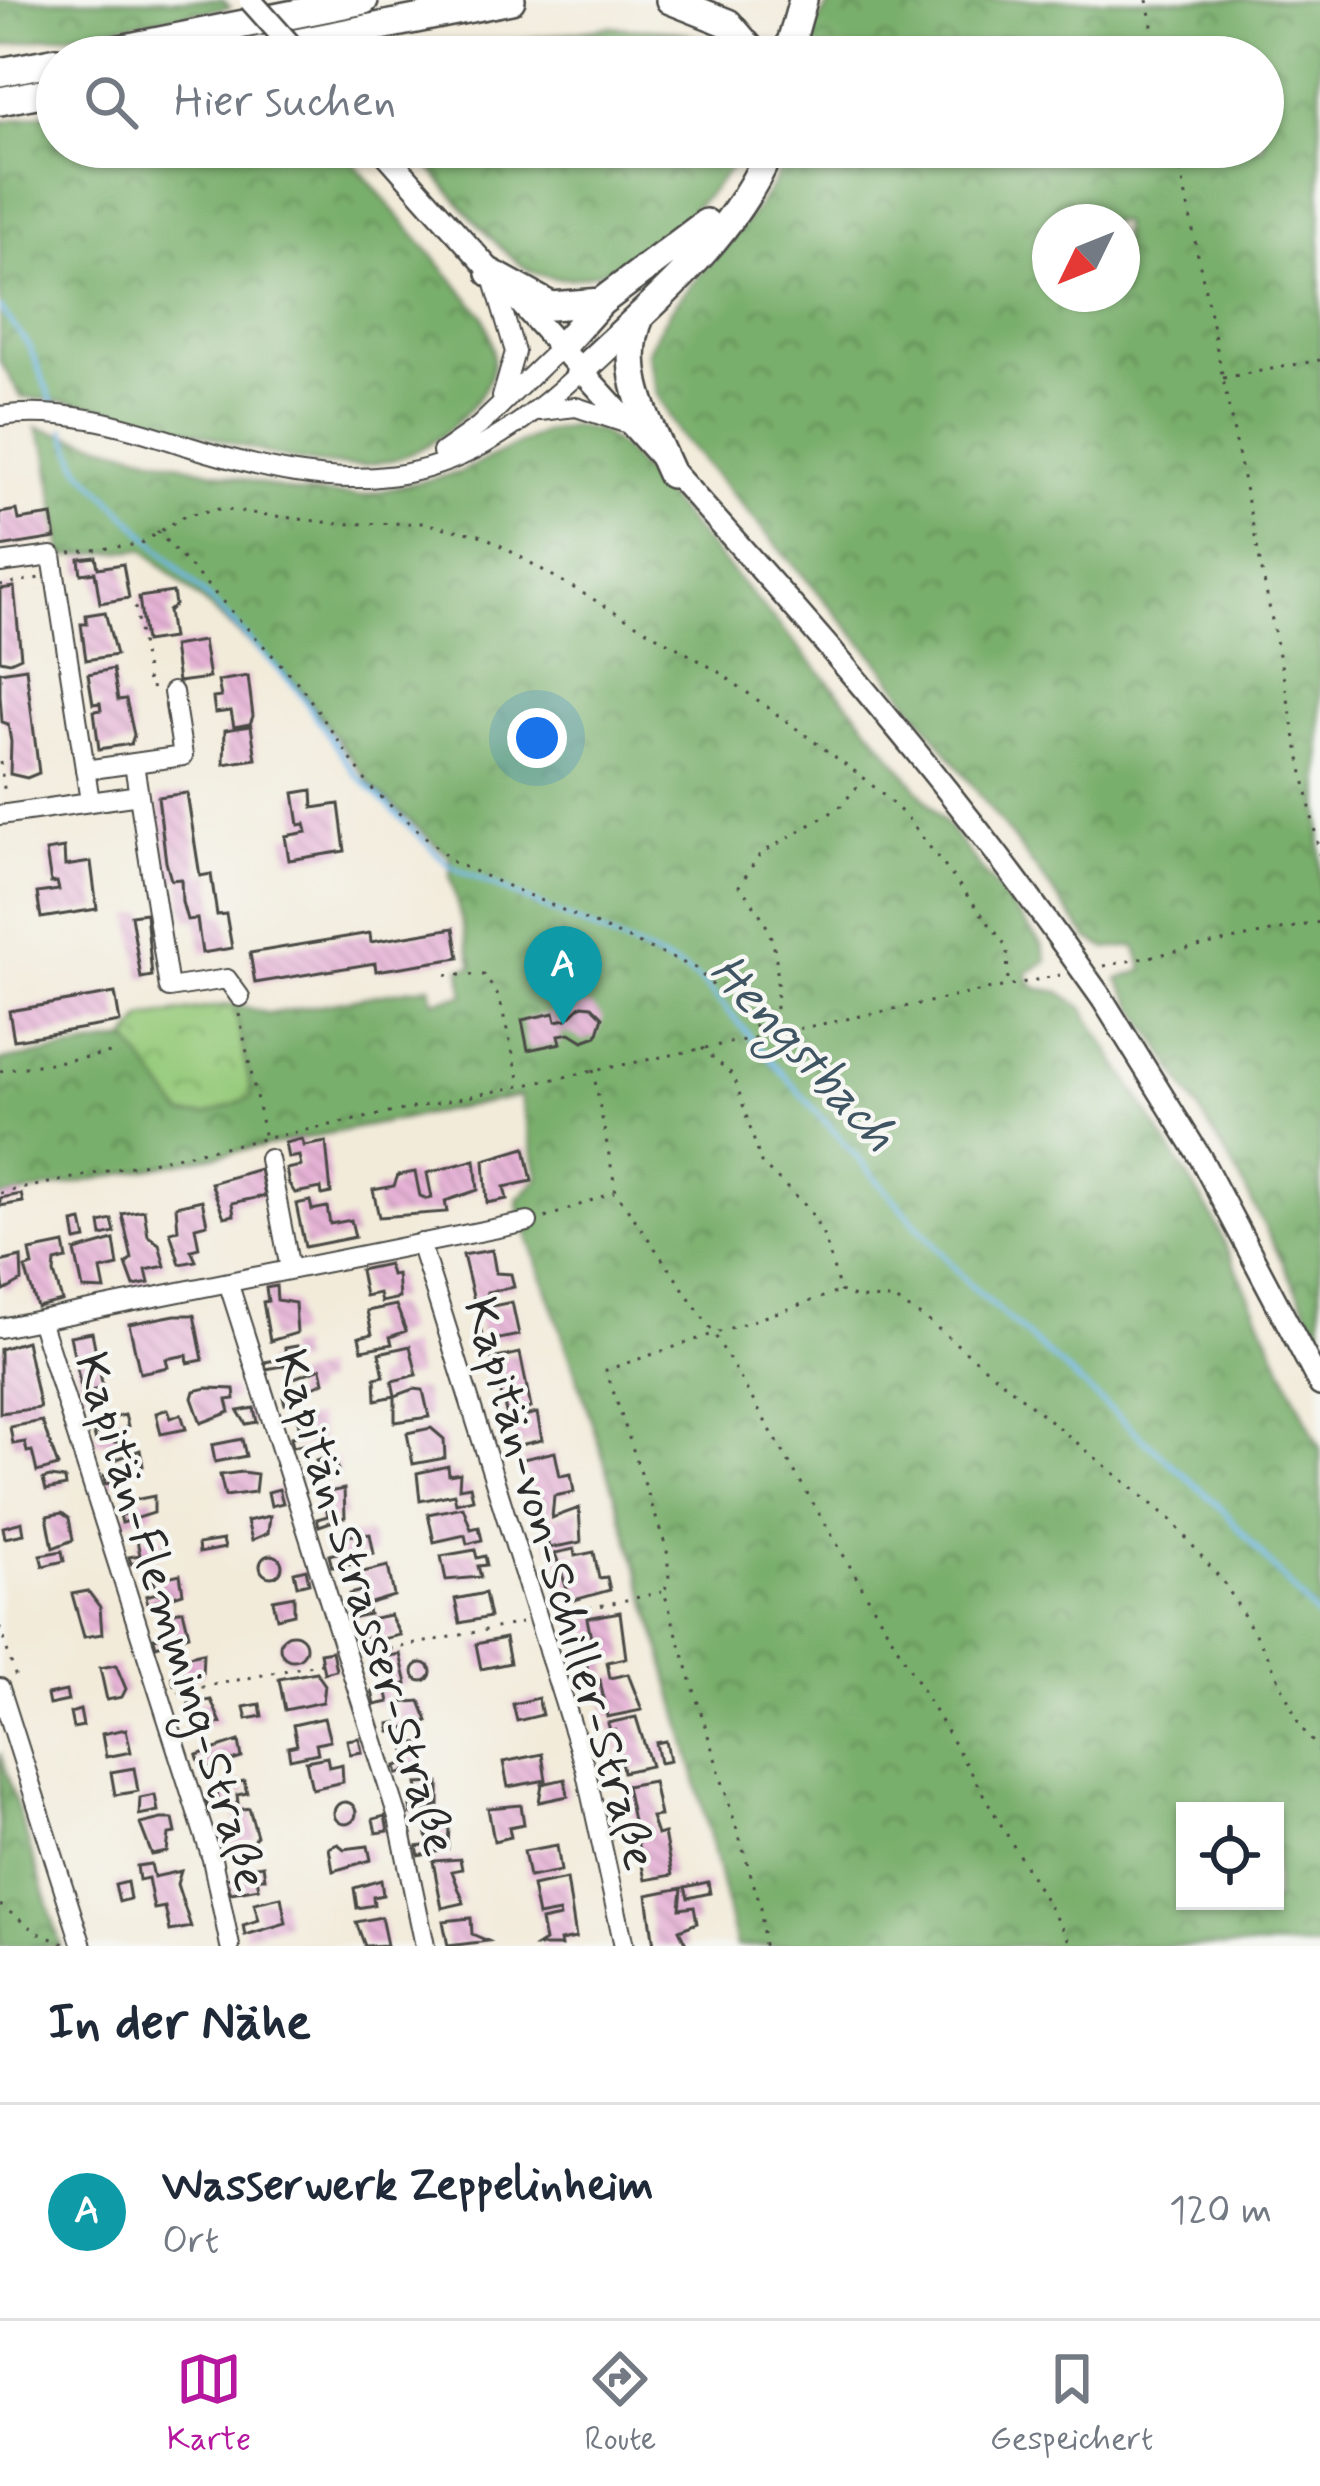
<!DOCTYPE html>
<html lang="de">
<head>
<meta charset="utf-8">
<style>
	:root { --surface:#fff; --page:#f6f6f7; --text:#1f2937; --muted:#747a83; --line:#e0e1e3; --accent:#b5179e }
	body { margin:0; font-family:Mynerve,sans-serif; background:var(--page); color:var(--text) }
	.controls { position:absolute; right:36px; bottom:36px; display:grid; overflow:hidden; border-radius:0px; box-shadow:0 3px 9px #0004 }
	.controls button { width:108px; height:108px; display:grid; place-items:center; padding:0; border:0; border-bottom:3px solid var(--line); background:var(--surface); color:var(--text); font:60px sans-serif }
	.compass { position:absolute; left:1032px; top:204px; width:108px; height:108px; border-radius:50%; background:var(--surface); box-shadow:0 3px 9px #0004; rotate:227deg }
	.you { position:absolute; left:537px; top:738px; width:42px; height:42px; margin:-30px; border:9px solid #fff; border-radius:50%; background:#1a73e8; box-shadow:0 0 0 18px #1a73e833 }
	.badge { display:grid; place-items:center; width:78px; height:78px; border-radius:50%; background:var(--accent); color:#fff; font-size:39px; font-weight:700 }
	.pin { position:absolute; translate:-50% -99px; filter:drop-shadow(0 3px 6px #0008) }
	.pin::after { content:''; position:absolute; top:63px; width:42px; height:36px; background:inherit; clip-path:polygon(0 0,100% 0,50% 100%) }
	.list { margin:0; padding:0; list-style:none }
	h2 { display:flex; justify-content:space-between; align-items:center; height:156px; margin:0; padding:0 48px; font-size:51px }
	h2 small { font-size:39px; font-weight:400; color:var(--muted) }
	.list li { display:grid; grid-template-columns:78px 1fr auto; gap:36px; align-items:center; box-sizing:border-box; height:216px; padding:0 48px; border-top:3px solid var(--line) }
	.list b { display:block; font-size:45px; white-space:nowrap }
	.list p { margin:0; font-size:39px; white-space:nowrap; color:var(--muted) }
	.list em { font-size:39px; font-style:normal; color:var(--muted) }
	.icon { flex:none; width:66px; height:66px; fill:none; stroke:currentColor; stroke-width:2; stroke-linecap:round; stroke-linejoin:round }
	.map { position:relative; flex:none; width:1320px; height:1946px; overflow:hidden }
	.search { position:absolute; background:var(--surface); box-shadow:0 3px 9px #0004; left:36px; right:36px; top:36px; height:132px; display:flex; align-items:center; gap:30px; box-sizing:border-box; padding:0 42px; border-radius:66px; color:var(--muted); font-size:45px }
	.sheet { height:372px; background:var(--surface) }
	nav { display:flex; justify-content:space-around; align-items:center; box-sizing:border-box; height:168px; border-top:3px solid var(--line); background:var(--surface); font-size:33px; color:var(--muted) }
	nav a { display:grid; justify-items:center; gap:6px }
	nav .on { color:var(--accent) }
	.map>svg:first-child { display:block }
	.forest { fill:url(#forest-crowns); stroke:#526d4c; stroke-width:3; fill-rule:evenodd }
	.park { fill:url(#park-crowns); stroke:#617b54; stroke-width:3 }
	.lines { fill:none; stroke-linecap:round; stroke-linejoin:round }
	.stream { stroke:#6fb7e7; stroke-width:4.5 }
	.building { fill:url(#building-back-hatch) }
	.minor-casing { stroke:#494845; stroke-width:22 }
	.major-casing { stroke:#494845; stroke-width:26 }
	.highway-casing { stroke:#494845; stroke-width:32 }
	.path { stroke:#494845; stroke-width:3; stroke-dasharray:3 9; stroke-linecap:butt }
	.minor { stroke:#fff; stroke-width:18 }
	.major { stroke:#fff; stroke-width:21 }
	.highway { stroke:#fff; stroke-width:27 }
	.major-bridge-casing { stroke:#494845; stroke-width:26; stroke-linecap:butt }
	.major-bridge { stroke:#fff; stroke-width:21 }
	.labels { text-anchor:middle; stroke-width:9; stroke-linejoin:round; paint-order:stroke }
	.street-label { font-size:48px; fill:#2b2b2b; stroke:#f6f6f2 }
	.water-label { font-size:51px; font-style:italic; fill:#3f5563; stroke:#f6f6f2 }
</style>
</head>
<body>
<div class="map">
<svg width="1320" height="1946" viewBox="0 0 1320 1946">
	<defs>
		<pattern id="forest-crowns" width="20" height="18" patternUnits="userSpaceOnUse" patternTransform="scale(3)"><rect width="20" height="18" fill="#79af6c"/><path d="M2 6a3 3 0 1 1 6 0M12 15a3 3 0 1 1 6 0" fill="none" stroke="#638f59"/></pattern>
		<pattern id="park-crowns" width="20" height="18" patternUnits="userSpaceOnUse" patternTransform="scale(3)"><rect width="20" height="18" fill="#97cb7c"/><path d="M2 6a3 3 0 1 1 6 0M12 15a3 3 0 1 1 6 0" fill="none" stroke="#82ae6b"/></pattern>
		<pattern id="building-back-hatch" width="6" height="6" patternUnits="userSpaceOnUse" patternTransform="scale(3)"><rect width="6" height="6" fill="#e5b2d5"/><path d="M-1 5l2 2M0 0l6 6M5-1l2 2" fill="none" stroke="#c599b7"/></pattern>
	</defs>
	<rect width="100%" height="100%" fill="#f6f6f2"/>
	<filter id="ink" filterUnits="userSpaceOnUse"><feTurbulence type="fractalNoise" baseFrequency=".00833" numOctaves="2"/><feDisplacementMap in="SourceGraphic" scale="24" xChannelSelector="R" yChannelSelector="G"/><feConvolveMatrix kernelMatrix="1 2 1 2 8 2 1 2 1" color-interpolation-filters="sRGB"/></filter>
	<filter id="wash" filterUnits="userSpaceOnUse"><feTurbulence type="fractalNoise" baseFrequency=".004" numOctaves="4" result="noise"/><feDisplacementMap in="SourceGraphic" scale="48" xChannelSelector="R" yChannelSelector="G"/><feGaussianBlur stdDeviation="2.7" result="paint"/><feColorMatrix in="noise" values="0 0 0 0 0 0 0 0 0 0 0 0 0 0 0 0 0 1.4 0 .05"/><feComposite in="paint" operator="in"/></filter>
	<g filter="url(#wash)">
		<rect width="100%" height="100%" fill="#f2ebda"/>
		<path class="forest" d="M0,0H223L230,7L0,46Z
			M833,0H1320V1335L1235,1169L1118,979L1144,970L1135,946L1107,949L1088,938L879,662L680,435L657,394L647,353C681,273 761,231 790,147H1263V57H807L814,27ZM1050,222H1122V294H1050Z
			M610,27C649,31 693,23 719,57H406Z
			M57,112V147H340L483,315C498,352 498,376 471,407C393,501 291,461 193,431C137,414 80,400 22,398L0,361V122Z
			M412,147H745C710,204 592,319 520,264C479,232 446,185 412,147Z
			M572,426L599,431L623,449L861,718L1042,945L1047,961L1026,974L1036,988L1060,992L1083,1008L1213,1218L1320,1449V1946H736C680,1697 607,1451 519,1212L518,1199L539,1178L520,1096L0,1198V1061L127,1040L143,1018L234,1004L269,1014L430,986L433,1001L464,995L461,968L473,966L450,876L451,858L371,785L298,686L143,549L63,557L47,452L36,428L299,493L360,496L458,473L546,431ZM1185,1811H1275V1901H1185Z
			M0,1753L61,1946H0Z"/>
		<path class="park" d="M234,1004L252,1097L206,1115H183L128,1040L143,1018Z"/>
		<g class="lines">
			<path class="stream" d="M0,308L29,346L54,406
				M64,429L80,468L295,687L355,774L450,866L681,968L702,982L969,1284L1219,1506L1320,1620"/>
		</g>
		<g id="blocks">
			<path class="building" d="M17,510L19,520L52,515L56,538L0,547V513Z
				M96,557L98,568L123,564L129,598L100,603L95,572L81,574L79,559Z
				M14,587L21,657L10,662L0,660V589Z
				M173,592L175,605L168,611L172,638L145,642L139,597Z
				M105,612L116,655L86,660L81,624H87L86,615Z
				M203,641L209,678L178,682L173,646Z
				M26,668L39,773L27,778L10,774L11,742L8,724L2,722L0,696V672Z
				M113,669L118,700L126,699L134,735L131,744L99,749L94,711L101,710L100,703L93,704L88,674Z
				M248,676L253,716L250,724L234,727L231,711L215,713L213,698L221,697L218,681Z
				M251,726L256,759L224,764L225,730Z
				M312,790L313,808L339,804L345,851L289,860L285,836L307,832L305,824L299,825L294,793Z
				M187,793L200,876L211,874L217,915L226,914L232,948L202,953L197,919L187,920L182,902L181,879L171,880L166,862L158,797Z
				M64,848L65,866L91,862L97,909L41,918L37,893L59,890L57,882L51,883L46,851Z
				M146,913L152,976L141,978L131,915Z
				M454,928L459,958L376,971L375,963L255,983L250,953L370,933L371,942Z
				M115,993L120,1022L14,1040L9,1011Z
				M582,1005L592,1006L603,1017L597,1036L583,1041L570,1033L559,1035L561,1043L528,1050L522,1020L554,1013L556,1021L567,1019Z
				M302,1139L304,1146L326,1142L331,1193L322,1195L321,1188L295,1193L289,1184L286,1169L301,1166L299,1156L288,1158L285,1143Z
				M525,1148L532,1181L504,1187L507,1199L487,1203L484,1160Z
				M475,1160L478,1190L445,1201L447,1212L379,1217L373,1190L394,1186L398,1175L415,1172L420,1196L427,1199L432,1198L427,1173Z
				M260,1169L265,1196L232,1203L234,1215L224,1217L211,1183Z
				M21,1194L23,1202L0,1206V1198Z
				M202,1200L207,1224L195,1227L199,1248L191,1250L196,1261L180,1264L170,1232L178,1230L176,1206Z
				M310,1201L312,1210L327,1207L330,1224L351,1220L355,1237L305,1247L296,1204Z
				M144,1210L148,1236L159,1244L165,1266L146,1270L149,1283L134,1286L126,1264L132,1259L122,1214Z
				M112,1220L115,1233L102,1236L100,1223Z
				M82,1221L86,1239L76,1241L73,1223Z
				M114,1240L118,1266L101,1270L105,1290L83,1289L75,1251Z
				M64,1244L67,1259L55,1262L54,1273L62,1301L37,1307L25,1268L33,1266L30,1251Z
				M492,1250L496,1273L511,1274L514,1287L487,1292L488,1307L512,1302L519,1335L484,1342L463,1255Z
				M21,1257L22,1281L4,1291L0,1262Z
				M388,1264L391,1275L397,1274L399,1298L381,1302L379,1293L365,1296L360,1270Z
				M276,1286L277,1300L295,1303L297,1333L270,1341L263,1302L268,1301L266,1288Z
				M396,1305L406,1331L390,1337L392,1344L362,1350L359,1337L372,1334L367,1311Z
				M175,1315H194L203,1360L188,1363L187,1355L166,1359L168,1367L140,1373L129,1324Z
				M92,1332L103,1388L82,1393L70,1336Z
				M26,1341L40,1408L0,1413V1349Z
				M297,1346L300,1363L266,1369L265,1362L286,1358L285,1348Z
				M410,1346L417,1375L392,1381L395,1396L376,1400L375,1378L384,1376L379,1353Z
				M520,1353L531,1408L519,1411L520,1417L537,1413L542,1440L515,1446L492,1359Z
				M321,1368L324,1382L311,1388L312,1394L285,1404L283,1397L294,1394L291,1379Z
				M207,1388L234,1389L235,1399L227,1400L230,1412L201,1423L192,1398L194,1391Z
				M414,1389L423,1390L429,1417L395,1422V1396Z
				M254,1408L257,1422L246,1424L238,1411Z
				M168,1409L171,1418L181,1414L186,1429L161,1434L156,1413Z
				M125,1415L128,1426L116,1434L117,1442H96L94,1434L105,1432L103,1420Z
				M317,1417L321,1441L293,1447L291,1437L301,1435L298,1421Z
				M42,1421L58,1466L37,1472L32,1451L27,1452L25,1442L13,1444L10,1427Z
				M431,1428L444,1439L445,1458L413,1464L407,1433Z
				M242,1439L246,1456L215,1462L212,1445Z
				M140,1450L143,1466L131,1469L124,1480L105,1484L104,1476L114,1474L112,1461Z
				M555,1452L560,1476L571,1474L574,1492L554,1496L552,1518L579,1508L581,1542L549,1548L543,1520L536,1521L523,1459Z
				M337,1458L338,1475L310,1485L308,1477L320,1475L316,1460Z
				M448,1466L449,1475L460,1473L459,1488L470,1486L473,1499L456,1503L454,1494L420,1501L417,1473Z
				M242,1472L257,1474L255,1492L225,1496L220,1475Z
				M50,1477L65,1479L66,1486L46,1490L43,1479Z
				M279,1489L283,1503L271,1506L268,1492Z
				M344,1489L345,1517L319,1526L317,1519L328,1516L323,1493Z
				M154,1496V1513L122,1523L120,1515L131,1513L129,1501Z
				M463,1507L471,1529L479,1527L482,1540L467,1544L465,1535L434,1542L428,1514Z
				M62,1513L69,1518L73,1540L53,1548L47,1516Z
				M270,1516L268,1533L252,1540L247,1521Z
				M22,1522L24,1534L5,1538L3,1527Z
				M370,1534L374,1554L358,1557L355,1564L332,1567L329,1555L344,1551L341,1536Z
				M155,1536L163,1537L161,1555L131,1564L129,1557L140,1555L137,1540Z
				M223,1540L225,1548L199,1553L198,1544Z
				M574,1549L575,1556L594,1552L599,1578L607,1577L610,1590L571,1601L555,1553Z
				M475,1550L477,1558L485,1556L487,1565L478,1566L481,1577L446,1580L441,1556Z
				M62,1551L64,1561L43,1566L40,1555Z
				M260 1566a11 11 0 1 1 22 0a11 11 0 1 1-22 0Z
				M388,1566L394,1596L367,1604L369,1614L355,1617L350,1594L362,1591L358,1573Z
				M306,1569L309,1583L297,1586L294,1572Z
				M180,1574L183,1593L148,1604L146,1596L157,1593L154,1580Z
				M88,1591L100,1607L102,1634L84,1637L72,1594Z
				M485,1593L490,1617L460,1623L455,1599Z
				M294,1596V1614L277,1618L273,1600Z
				M183,1610L189,1635L156,1646L154,1638L166,1635L161,1615Z
				M620,1612L626,1658L607,1662L610,1678L628,1674L642,1710L607,1717L600,1680L590,1682L585,1656L594,1654L587,1618Z
				M390,1615L400,1635L382,1639L384,1645L363,1646L361,1639L373,1636L369,1619Z
				M280 1647a13 13 0 1 1 26 0a13 13 0 1 1-26 0Z
				M505,1638L510,1663L481,1669L476,1644Z
				M332,1651L336,1670L324,1673L320,1653Z
				M203,1653L202,1675L174,1685L172,1677L183,1674L180,1658Z
				M400,1654L407,1684L386,1688L389,1702L375,1705L372,1691L384,1688L376,1669L378,1658Z
				M413 1672a9 9 0 1 1 18 0a9 9 0 1 1-18 0Z
				M116,1665L126,1689L122,1697L107,1700L100,1668Z
				M316,1672L325,1685L323,1702L285,1710L279,1679Z
				M66,1691L68,1701L49,1705L47,1695Z
				M538,1698L542,1715L517,1721L513,1704Z
				M211,1700L221,1723L194,1725L189,1704Z
				M420,1701L428,1721L390,1732L389,1724L400,1722L396,1703Z
				M260,1704L262,1716L247,1719L244,1707Z
				M80,1710L83,1726L73,1728L70,1713Z
				M636,1717L651,1766L623,1772L615,1730L610,1731L608,1723Z
				M324,1718L330,1741L316,1744L318,1753L290,1759L288,1747L297,1745L293,1725Z
				M126,1729L131,1752L106,1757L102,1734Z
				M359,1738L362,1752L350,1754L347,1740Z
				M239,1741L242,1758L202,1770L197,1755Z
				M666,1741L670,1761L660,1763L656,1743Z
				M426,1742V1764L398,1774L396,1766L407,1763L404,1744Z
				M542,1754L546,1780L508,1787L503,1762Z
				M327,1757L329,1767L342,1764L343,1782L312,1789L306,1761Z
				M134,1768L138,1791L115,1795L111,1772Z
				M565,1779L568,1796L539,1802L542,1784Z
				M244,1781L247,1793L237,1795L238,1803L209,1813L206,1800L217,1797L215,1787Z
				M653,1781L660,1816L651,1817L657,1835L664,1833L672,1875L645,1880L626,1786Z
				M439,1783V1805L411,1814L410,1806L421,1804L417,1784Z
				M155,1795L158,1811L139,1815L140,1798Z
				M334 1813a11 11 0 1 1 22 0a11 11 0 1 1-22 0Z
				M521,1805L524,1824L509,1827L511,1837L494,1841L488,1808Z
				M249,1808L257,1836L244,1848L222,1853L217,1828H238L234,1811Z
				M385,1816L388,1831L376,1833L373,1819Z
				M161,1819H173L176,1833L169,1834L167,1852L152,1855L140,1824Z
				M449,1827L448,1849L419,1856L417,1847L429,1845L426,1830Z
				M338,1844L344,1849L368,1846L371,1860L333,1871L329,1848Z
				M557,1845L561,1871L529,1877L524,1851Z
				M460,1859L462,1869L452,1871L464,1903L442,1908L433,1861Z
				M151,1864L154,1877L181,1871L177,1884L191,1927L170,1931L165,1907L154,1909L148,1878L139,1880L137,1866Z
				M263,1865L265,1878H257L259,1888L231,1893L225,1878L238,1875L237,1869Z
				M567,1879L576,1938L560,1941L561,1946H537L545,1941L541,1921L560,1917L559,1912L538,1916L532,1886Z
				M381,1880L383,1895L373,1897L374,1905L357,1908L354,1888Z
				M127,1882L130,1899L119,1902L115,1885Z
				M708,1882L710,1893L688,1898L685,1887Z
				M682,1888L680,1909L694,1907L697,1923L679,1930L687,1946H654L647,1895Z
				M281,1897L286,1923L245,1935L243,1925L259,1920L254,1903Z
				M381,1917L387,1945L365,1946L356,1922Z
				M471,1918L472,1934L488,1941L448,1946L443,1921Z"/>
		</g>
	</g>
	<g filter="url(#ink)">
		<use href="#blocks" fill-opacity="0" stroke="#494845" stroke-width="3"/>
		<g class="lines">
			<g class="minor-casing">
				<path id="minor" d="M492,274L515,352L502,397
					M540,411L576,407L625,423
					M0,416C61,407 123,425 181,444C348,497 445,499 580,372
					M442,452L479,426L559,349
					M0,563L52,556L90,801
					M134,764L169,988L227,979L240,997
					M85,770L183,756L173,692
					M0,815L139,795
					M269,1159L290,1269
					M420,1243L585,1768L624,1946
					M228,1282L398,1817L425,1946
					M40,1320L212,1859L230,1946
					M0,1328L528,1222
					M0,1688L82,1946"/>
			</g>
			<g class="major-casing">
				<path id="major" d="M380,147C609,407 860,659 1061,941
					M1103,1000L1200,1157L1320,1385"/>
			</g>
			<g class="highway-casing">
				<path id="highway" d="M670,0L728,23L757,57
					M80,57L364,0
					M226,57L511,0
					M787,57L803,0
					M0,72L57,61
					M0,101L57,90
					M491,273L551,306L601,302
					M641,315C616,370 649,423 671,474
					M559,349L601,302L706,223
					M580,372C648,307 736,237 771,147"/>
			</g>
			<path class="path" d="M1147,0L1158,57
				M1176,147L1320,857
				M1223,378L1320,360
				M157,531L300,685L370,787L453,862L695,968L763,1034
				M70,553L140,544L186,515L219,509L340,524L422,523L484,536L719,672L864,778L905,815L1007,947L1008,984
				M0,585L40,578
				M135,607L149,688L158,687
				M0,762L5,794
				M1104,966L1320,922
				M446,975H484L499,997L520,1082
				M239,1014L265,1139
				M774,1033C779,966 784,938 739,886L760,854L839,808L863,780
				M702,1048L734,1076L761,1163L809,1209L825,1239L840,1291L856,1298L894,1299L930,1322L1171,1520L1225,1584L1268,1656L1300,1726L1320,1751
				M593,1070L616,1192L713,1332L1072,1946
				M0,1071L118,1052
				M0,1193L1060,975
				M545,1218L614,1192
				M554,1616L662,1592
				M0,1627L17,1681
				M366,1654L521,1623
				M178,1692L327,1662
				M0,1905L38,1933L64,1944
				M764,1946L761,1908L664,1592L669,1578L667,1550L606,1370L838,1292"/>
			<use href="#minor" class="minor"/>
			<use href="#major" class="major"/>
			<use href="#highway" class="highway"/>
			<g class="major-bridge-casing">
				<path id="major-bridge" d="M250,0L301,57
					M1061,941L1103,1000"/>
			</g>
			<use href="#major-bridge" class="major-bridge"/>
		</g>
	</g>
	<g class="labels">
		<g class="street-label">
			<text transform="translate(562 1583) rotate(74)" y="17">Kapitän-von-Schiller-Straße</text>
			<text transform="translate(367 1602) rotate(73)" y="17">Kapitän-Strasser-Straße</text>
			<text transform="translate(173 1621) rotate(73)" y="17">Kapitän-Flemming-Straße</text>
		</g>
		<g class="water-label">
			<text transform="translate(805 1051) rotate(47)" y="18">Hengstbach</text>
		</g>
	</g>
</svg>
<div class="controls">
<button><svg class="icon" aria-label="locate" viewBox="0 0 24 24"><circle cx="12" cy="12" r="6"/><path d="M12 2v4M12 18v4M2 12h4M18 12h4"/></svg></button>
</div>
<svg class="compass" viewBox="-18 -18 36 36"><path d="M0-13l5 13h-10z" fill="#e53935"/><path d="M0 13l5-13h-10z" fill="#747a83"/></svg>
<div class="you"></div>
<div class="pin badge" style="left:563px;top:1025px;background:#0f9aa8">A</div>
<div class="search"><svg class="icon" aria-label="search" viewBox="0 0 24 24"><circle cx="10" cy="10" r="6"/><path d="M15 15l6 6"/></svg>Hier suchen</div>
</div>
<section class="sheet">
<h2>In der Nähe<small></small></h2>
<ul class="list">
<li><span class="badge" style="background:#0f9aa8">A</span><div><b>Wasserwerk Zeppelinheim</b><p>Ort</p></div><em>120 m</em></li>
</ul>
</section>
<nav>
<a class="on"><svg class="icon" aria-label="map" viewBox="0 0 24 24"><path d="M3 6l6-2 6 2 6-2v14l-6 2-6-2-6 2zM9 4v14M15 6v14"/></svg>Karte</a>
<a><svg class="icon" aria-label="directions" viewBox="0 0 24 24"><path d="M12 3l9 9-9 9-9-9zM9 14v-3h6M13 9l2 2-2 2"/></svg>Route</a>
<a><svg class="icon" aria-label="saved" viewBox="0 0 24 24"><path d="M7 4h10v16l-5-4-5 4z"/></svg>Gespeichert</a>
</nav>
</body>
</html>
